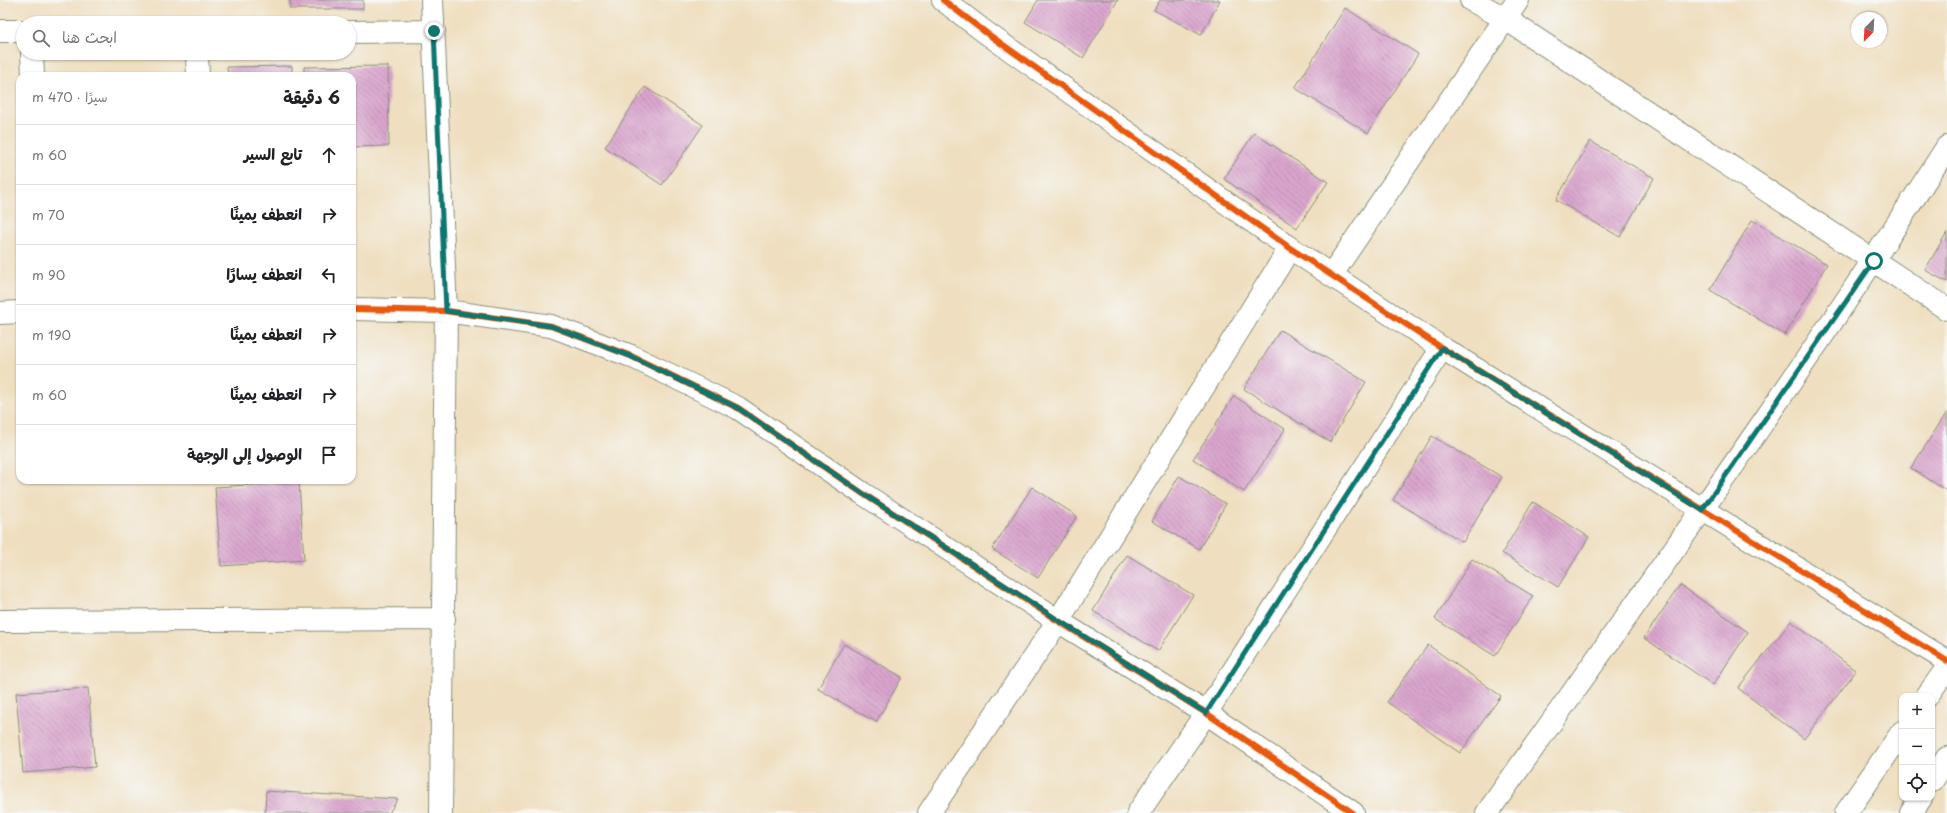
<!DOCTYPE html>
<html lang="ar">
<head>
<meta charset="utf-8">
<style>
	:root { --surface:#fff; --page:#f2f2f2; --text:#202124; --muted:#757577; --line:#e0e0e0 }
	body { margin:0; font-family:"Playpen Sans","Playpen Sans Arabic",sans-serif; background:var(--page); color:var(--text); direction:rtl }
	.controls { position:absolute; right:12px; bottom:12px; display:grid; overflow:hidden; border-radius:8px; box-shadow:0 1px 3px #0004 }
	.controls button { width:36px; height:36px; display:grid; place-items:center; padding:0; border:0; border-bottom:1px solid var(--line); background:var(--surface); color:var(--text); font:20px sans-serif }
	.compass { position:absolute; left:1851px; top:12px; width:36px; height:36px; border-radius:50%; background:var(--surface); box-shadow:0 1px 3px #0004; rotate:204deg }
	.stop { position:absolute; width:12px; height:12px; margin:-9px; border:3px solid #0f766e; border-radius:50%; background:#fff }
	.stop.end { background:#0f766e; border-color:#fff; box-shadow:0 1px 4px #0008 }
	.list { margin:0; padding:0; list-style:none }
	h2 { display:flex; justify-content:space-between; align-items:center; height:52px; margin:0; padding:0 16px; font-size:17px }
	h2 small { font-size:13px; font-weight:400; color:var(--muted) }
	.list li { display:grid; grid-template-columns:26px 1fr auto; gap:12px; align-items:center; box-sizing:border-box; height:60px; padding:0 16px; border-top:1px solid var(--line) }
	.list b { display:block; font-size:15px; white-space:nowrap }
	.list em { font-size:13px; font-style:normal; color:var(--muted) }
	.icon { flex:none; width:22px; height:22px; fill:none; stroke:currentColor; stroke-width:2; stroke-linecap:round; stroke-linejoin:round }
	.map { position:relative; flex:none; width:1947px; height:813px; overflow:hidden; direction:ltr }
	.search { position:absolute; background:var(--surface); box-shadow:0 1px 3px #0004; left:16px; top:16px; width:340px; height:44px; display:flex; align-items:center; gap:10px; box-sizing:border-box; padding:0 14px; border-radius:22px; color:var(--muted); font-size:15px }
	.panel { position:absolute; background:var(--surface); box-shadow:0 1px 3px #0004; left:16px; top:72px; width:340px; height:412px; border-radius:12px; direction:rtl }
	.map>svg:first-child { display:block }
	.building { fill:url(#building-back-hatch) }
	.lines { fill:none; stroke-linecap:round; stroke-linejoin:round }
	.minor-casing { stroke:#878e7a; stroke-width:24 }
	.minor { stroke:#fff; stroke-width:22 }
	.cycleway-casing { stroke:#f6f6f2; stroke-width:8 }
	.cycleway { stroke:#e8590c; stroke-width:6 }
	.route { stroke:#0f766e; stroke-width:5 }
</style>
</head>
<body>
<div class="map">
<svg width="1947" height="813" viewBox="0 0 1947 813">
	<defs>
		<pattern id="building-back-hatch" width="6" height="6" patternUnits="userSpaceOnUse"><rect width="6" height="6" fill="#daa5ce"/><path d="M-1 5l2 2M0 0l6 6M5-1l2 2" fill="none" stroke="#b088a8"/></pattern>
	</defs>
	<rect width="100%" height="100%" fill="#f6f6f2"/>
	<filter id="ink" filterUnits="userSpaceOnUse"><feTurbulence type="fractalNoise" baseFrequency=".025" numOctaves="2"/><feDisplacementMap in="SourceGraphic" scale="8" xChannelSelector="R" yChannelSelector="G"/><feConvolveMatrix kernelMatrix="1 2 1 2 8 2 1 2 1" color-interpolation-filters="sRGB"/></filter>
	<filter id="wash" filterUnits="userSpaceOnUse"><feTurbulence type="fractalNoise" baseFrequency=".012" numOctaves="4" result="noise"/><feDisplacementMap in="SourceGraphic" scale="16" xChannelSelector="R" yChannelSelector="G"/><feGaussianBlur stdDeviation="0.9" result="paint"/><feColorMatrix in="noise" values="0 0 0 0 0 0 0 0 0 0 0 0 0 0 0 0 0 1.4 0 .05"/><feComposite in="paint" operator="in"/></filter>
	<g filter="url(#wash)">
		<rect width="100%" height="100%" fill="#efdfc0"/>
		<g id="blocks">
			<path class="building" d="M290,0H363V9H290Z
				M1038,0H1118L1083,58L1025,22Z
				M1160,0H1220L1201,35L1154,10Z
				M1345,8L1418,54L1368,133L1295,88Z
				M292,66V76H228L227,67Z
				M388,66L389,146L352,147V76H304V67Z
				M645,87L703,125L662,185L605,147Z
				M1254,133L1328,182L1297,228L1224,179Z
				M1590,141L1654,178L1620,237L1556,200Z
				M1752,220L1827,264L1785,335L1710,290Z
				M1947,232V282L1925,270Z
				M1280,330L1366,382L1330,442L1244,389Z
				M1234,396L1285,429L1244,492L1193,459Z
				M1947,412V491L1911,468Z
				M1432,436L1502,477L1463,542L1393,500Z
				M1179,476L1226,504L1199,549L1152,521Z
				M299,482L304,560L221,566L215,487Z
				M1032,487L1077,516L1038,578L992,549Z
				M1533,502L1589,537L1558,587L1502,553Z
				M1127,555L1193,595L1158,651L1093,611Z
				M1472,559L1533,596L1495,656L1435,619Z
				M1680,585L1748,632L1713,685L1644,638Z
				M1791,621L1856,671L1804,739L1738,688Z
				M844,644L902,677L876,722L818,689Z
				M1428,645L1501,696L1460,753L1387,702Z
				M88,688L95,767L23,773L16,693Z
				M266,791L398,799L389,813H265Z"/>
		</g>
	</g>
	<g filter="url(#ink)">
		<use href="#blocks" fill-opacity="0" stroke="#878e7a" stroke-width="1"/>
		<g class="lines">
			<g class="minor-casing">
				<path id="minor" d="M432,0L446,311L441,813
					M943,0L985,32L1290,248L1442,348L1947,661
					M1471,0L1506,19L1947,309
					M0,31H23
					M349,32L434,31
					M32,53L33,76
					M197,53L198,76
					M1332,274L1518,0
					M352,309L446,311L551,326L631,356L738,408L862,493L1058,621L1206,713L1353,813
					M0,313L20,312
					M0,621L444,619
					M1927,696L1947,668
					M1932,781L1947,758
					M929,813L1058,621L1290,248
					M1138,813L1206,713L1442,348
					M1487,813C1643,593 1802,374 1947,147
					M1846,813L1902,732
					M1911,813L1921,798"/>
			</g>
			<use href="#minor" class="minor"/>
			<g class="cycleway-casing">
				<path id="cycleway" d="M943,0L985,32L1290,248L1442,348L1947,661
					M352,309L446,311L551,326L631,356L738,408L862,493L1058,621L1206,713L1353,813"/>
			</g>
			<use href="#cycleway" class="cycleway"/>
		</g>
	</g>
	<g class="lines" filter="url(#ink)">
		<path class="route" d="M434,31L446,311L551,326L630,356L738,408L862,493L1058,620L1206,713L1442,348L1702,510L1874,261"/>
	</g>
</svg>
<div class="controls">
<button>+</button>
<button>−</button>
<button><svg class="icon" aria-label="locate" viewBox="0 0 24 24"><circle cx="12" cy="12" r="6"/><path d="M12 2v4M12 18v4M2 12h4M18 12h4"/></svg></button>
</div>
<svg class="compass" viewBox="-18 -18 36 36"><path d="M0-13l5 13h-10z" fill="#e53935"/><path d="M0 13l5-13h-10z" fill="#757577"/></svg>
<div class="stop" style="left:1874px;top:261px"></div>
<div class="stop end" style="left:434px;top:31px"></div>
<div class="search"><svg class="icon" aria-label="search" viewBox="0 0 24 24"><circle cx="10" cy="10" r="6"/><path d="M15 15l6 6"/></svg>ابحث هنا</div>
<section class="panel">
<h2>6 دقيقة<small>سيرًا · 470 m</small></h2>
<ul class="list">
<li><svg class="icon" aria-label="ahead" viewBox="0 0 24 24"><path d="M12 20V5M6 11l6-6 6 6"/></svg><div><b>تابع السير</b></div><em>60 m</em></li>
<li><svg class="icon" aria-label="right" viewBox="0 0 24 24"><path d="M7 20v-9h11M14 6l5 5-5 5"/></svg><div><b>انعطف يمينًا</b></div><em>70 m</em></li>
<li><svg class="icon" aria-label="left" viewBox="0 0 24 24"><path d="M17 20v-9H6M10 6l-5 5 5 5"/></svg><div><b>انعطف يسارًا</b></div><em>90 m</em></li>
<li><svg class="icon" aria-label="right" viewBox="0 0 24 24"><path d="M7 20v-9h11M14 6l5 5-5 5"/></svg><div><b>انعطف يمينًا</b></div><em>190 m</em></li>
<li><svg class="icon" aria-label="right" viewBox="0 0 24 24"><path d="M7 20v-9h11M14 6l5 5-5 5"/></svg><div><b>انعطف يمينًا</b></div><em>60 m</em></li>
<li><svg class="icon" aria-label="arrive" viewBox="0 0 24 24"><path d="M6 21V4h12l-3 4 3 4H6"/></svg><div><b>الوصول إلى الوجهة</b></div></li>
</ul>
</section>
</div>
</body>
</html>
